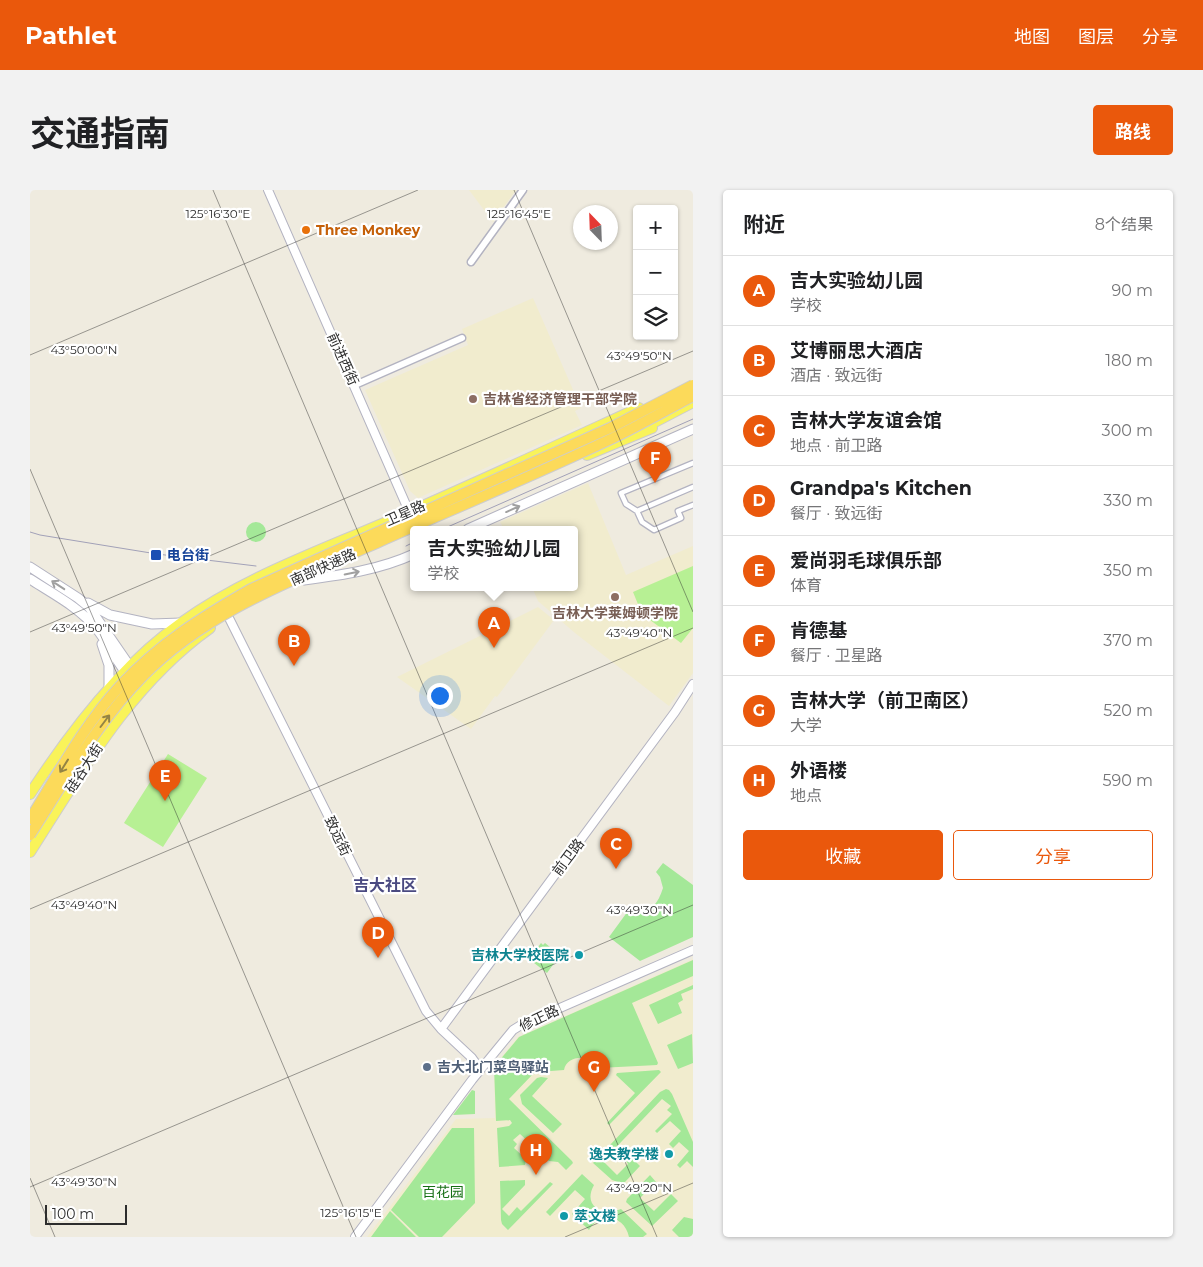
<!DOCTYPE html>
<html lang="zh">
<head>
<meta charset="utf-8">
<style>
	:root { --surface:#fff; --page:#f2f2f2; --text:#202124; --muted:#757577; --line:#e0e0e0; --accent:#ea580c }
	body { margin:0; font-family:Montserrat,"Noto Sans SC",sans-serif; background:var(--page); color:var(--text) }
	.controls { position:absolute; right:15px; top:15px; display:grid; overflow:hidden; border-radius:5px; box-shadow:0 1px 4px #0004 }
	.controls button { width:45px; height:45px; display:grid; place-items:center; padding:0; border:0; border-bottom:1px solid var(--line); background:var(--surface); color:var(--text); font:25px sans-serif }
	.compass { position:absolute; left:543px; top:15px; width:45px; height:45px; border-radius:50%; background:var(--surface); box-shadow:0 1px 4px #0004; rotate:337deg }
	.scale { position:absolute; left:15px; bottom:12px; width:82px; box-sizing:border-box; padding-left:5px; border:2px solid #2d2d2d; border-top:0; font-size:14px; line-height:18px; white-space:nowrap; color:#2d2d2d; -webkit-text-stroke:4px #fff; paint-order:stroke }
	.you { position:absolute; left:409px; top:505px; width:18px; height:18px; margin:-12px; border:4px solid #fff; border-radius:50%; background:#1a73e8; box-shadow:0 0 0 8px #1a73e833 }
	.badge { display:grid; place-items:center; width:32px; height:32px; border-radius:50%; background:var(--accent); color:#fff; font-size:16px; font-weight:700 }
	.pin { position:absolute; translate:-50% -41px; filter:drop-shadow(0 1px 2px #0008) }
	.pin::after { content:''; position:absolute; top:26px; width:18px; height:15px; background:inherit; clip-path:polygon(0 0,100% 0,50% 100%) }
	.popup { position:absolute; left:380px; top:336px; width:168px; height:65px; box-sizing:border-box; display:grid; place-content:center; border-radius:5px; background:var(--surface); filter:drop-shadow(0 1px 4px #0005); font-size:16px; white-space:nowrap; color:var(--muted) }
	.popup b { font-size:19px; color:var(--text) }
	.popup::after { content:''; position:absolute; left:50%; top:100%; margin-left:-10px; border:10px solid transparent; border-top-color:var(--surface) }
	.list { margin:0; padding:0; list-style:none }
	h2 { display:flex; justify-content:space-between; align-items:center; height:65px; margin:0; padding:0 20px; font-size:21px }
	h2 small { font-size:16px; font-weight:400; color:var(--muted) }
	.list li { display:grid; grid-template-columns:32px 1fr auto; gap:15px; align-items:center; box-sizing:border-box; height:70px; padding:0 20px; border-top:1px solid var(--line) }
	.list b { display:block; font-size:19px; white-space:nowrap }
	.list p { margin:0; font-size:16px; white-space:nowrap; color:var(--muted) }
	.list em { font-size:16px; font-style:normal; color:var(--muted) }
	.actions { display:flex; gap:10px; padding:15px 20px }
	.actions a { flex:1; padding:11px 0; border:1px solid var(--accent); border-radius:5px; text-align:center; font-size:18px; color:var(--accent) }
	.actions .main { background:var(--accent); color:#fff }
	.icon { flex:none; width:28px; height:28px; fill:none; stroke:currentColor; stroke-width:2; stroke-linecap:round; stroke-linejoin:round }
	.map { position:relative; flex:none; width:663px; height:1047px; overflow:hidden; border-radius:5px }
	header { display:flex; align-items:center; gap:30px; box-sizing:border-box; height:70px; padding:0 25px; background:var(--accent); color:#fff }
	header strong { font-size:24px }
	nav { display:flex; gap:28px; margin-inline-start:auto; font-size:18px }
	.intro { display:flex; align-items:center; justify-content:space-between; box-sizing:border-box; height:120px; padding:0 30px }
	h1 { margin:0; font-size:35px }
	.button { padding:12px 22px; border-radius:5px; background:var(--accent); color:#fff; font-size:18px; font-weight:700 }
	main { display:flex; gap:30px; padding:0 30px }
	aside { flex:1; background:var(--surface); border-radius:5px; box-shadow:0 1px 4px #0004 }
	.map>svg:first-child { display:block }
	.education { fill:#f1ecce }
	.green { fill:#a4e898 }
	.pitch { fill:#b7f094 }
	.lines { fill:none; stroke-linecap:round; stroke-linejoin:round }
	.pedestrian-casing { stroke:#b3b3c1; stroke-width:7 }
	.minor-casing { stroke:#b3b3c1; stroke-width:9 }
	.tertiary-casing { stroke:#b3b3c1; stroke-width:10 }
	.secondary-casing { stroke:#b3b3c1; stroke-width:11 }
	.primary-casing { stroke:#cdcdcd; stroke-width:12 }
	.pedestrian { stroke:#fff; stroke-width:4.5 }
	.minor { stroke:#fff; stroke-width:6 }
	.tertiary { stroke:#fff; stroke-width:8 }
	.secondary { stroke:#fff; stroke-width:9 }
	.primary { stroke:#f9f359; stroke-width:10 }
	.tram { stroke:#a2a1b8; stroke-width:1 }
	.trunk-bridge-casing { stroke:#cdcdcd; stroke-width:12; stroke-linecap:butt }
	.trunk-bridge { stroke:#fcda5a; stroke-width:10 }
	.oneway { stroke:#a0a0a0 }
	.oneway2 { stroke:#948444 }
	.ticks { fill:none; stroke:#2d2d2d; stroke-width:1; stroke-opacity:0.45 }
	.food-dot { fill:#e8710a; stroke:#fff; stroke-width:2 }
	.education-dot { fill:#8d6e63; stroke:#fff; stroke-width:2 }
	.transit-dot { fill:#1a4fb4; stroke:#fff; stroke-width:2 }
	.culture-dot { fill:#0f9aa8; stroke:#fff; stroke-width:2 }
	.service-dot { fill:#5c6f8a; stroke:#fff; stroke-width:2 }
	.labels { text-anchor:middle; stroke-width:4.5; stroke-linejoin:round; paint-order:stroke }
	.food-label { font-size:14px; font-weight:bold; fill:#c56008; stroke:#fff; text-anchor:start }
	.street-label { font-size:14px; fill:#2d2d2d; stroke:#fff }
	.education-label { font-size:14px; font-weight:bold; fill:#785e54; stroke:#fff; text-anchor:start }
	.transit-label { font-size:14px; font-weight:bold; fill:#164399; stroke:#fff; text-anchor:start }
	.culture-label { font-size:14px; font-weight:bold; fill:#0d838f; stroke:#fff; text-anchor:end }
	.service-label { font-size:14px; font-weight:bold; fill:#4e5e75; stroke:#fff; text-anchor:start }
	.park-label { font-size:14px; fill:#187016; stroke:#fff }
	.quarter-label { font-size:16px; font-weight:bold; fill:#4a4a81; stroke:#fff }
	.ticks-label { font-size:12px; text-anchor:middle; fill:#2d2d2d; stroke:#fff; stroke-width:4.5; stroke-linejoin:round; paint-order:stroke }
</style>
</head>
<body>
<header>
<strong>Pathlet</strong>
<nav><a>地图</a><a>图层</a><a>分享</a></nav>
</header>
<div class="intro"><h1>交通指南</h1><a class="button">路线</a></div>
<main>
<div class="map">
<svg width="663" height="1047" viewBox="0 0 663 1047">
	<rect width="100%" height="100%" fill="#efebdf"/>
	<path class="education" d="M439,0H486L463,32Z
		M503,108L551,218L545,221L552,235L388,308L380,301L335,200L438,155L432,139Z
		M558,293L596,385L663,356V483L639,516L545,443L508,411L502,397H544V339H474L470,332Z
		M508,417L524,430L467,507L465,506L441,539L367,487Z
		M663,769V1047H337L426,929L465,928L464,876L488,847Z"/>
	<path class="green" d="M216 342a10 10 0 1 1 20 0a10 10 0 1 1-20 0Z
		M633,673L663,695V747L610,771L579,747L598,721C618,725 627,717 633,698L630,687L626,682Z
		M511,753L513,755L515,753L530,765L517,783L499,769Z
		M663,770V786L602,813L628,873L627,875L569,878C562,864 537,864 534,880L508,882L503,884L479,909L542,971L543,973L536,980L528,972L519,971L490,944L483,950L487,954L484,958L496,969L495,975L469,977L467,938L479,936L482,933L480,930L466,931L464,877L489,847Z
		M663,795V799L651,804L653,810L648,813L652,823L628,834L619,815Z
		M662,844L663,873L648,879L637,855Z
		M629,880L631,882L579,935L577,933L605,903L586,885L587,883Z
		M511,887L518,888L502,906L532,934L523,943L492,914L490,905L507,888Z
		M636,899L639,900L642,904L663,952V977L657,971L650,978L647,975L659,961L649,952L643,958L639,954L651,941L640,931L627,943L625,941L642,924L637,920L641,916L632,909L573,971L587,985L598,974L596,971L601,967L610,976L595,992L591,993L582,990L563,973L630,902Z
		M442,900L445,901V924L423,925Z
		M422,938H444L445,1013L412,1047H389L361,1020Z
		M552,984L564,995C552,1017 573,1026 591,1019L617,1044L613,1047H599C595,1026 570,1020 559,1040L542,1024L555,1009L545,1000L520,1026L516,1022Z
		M620,985L626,992L610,1008L624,1021L641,1004L648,1011L622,1036L596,1012L597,1009Z
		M495,990V995L472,1019L479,1026L487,1017L491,1021L520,992L523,994L478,1040L472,1034L471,1030L470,991Z
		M360,1021L386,1047H341Z
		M654,1027L663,1029V1047H649L642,1040Z"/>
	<path class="pitch" d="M663,376V438L651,453L612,424L603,402Z
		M138,564L177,588L133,657L94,633Z"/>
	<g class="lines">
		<g class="pedestrian-casing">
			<path id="pedestrian" d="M663,273L591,303L596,314L607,321L663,297
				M607,321L612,332L624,340L651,328L648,321L663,315"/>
		</g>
		<g class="minor-casing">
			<path id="minor" d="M441,72L493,0
				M325,195L432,148"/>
		</g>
		<g class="tertiary-casing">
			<path id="tertiary" d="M238,0L381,326
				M198,426L396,821L411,839L442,868L450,879
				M411,839L645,522L663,494
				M325,1047L442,890L483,840L491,835L663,760"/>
		</g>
		<g class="secondary-casing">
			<path id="secondary" d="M438,339L663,239
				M0,377L48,408L59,417L103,481
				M0,389C23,404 49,417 66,438C79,453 86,473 100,487
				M274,390C312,385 349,380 384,364
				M58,413L80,425L122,434L151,433
				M72,454L79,475V499"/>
		</g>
		<g class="primary-casing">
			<path id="primary" d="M615,237L663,212
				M557,265L622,238
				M0,604C39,544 92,474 151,433C215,387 290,361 361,330C444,294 526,256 609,218
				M0,662C52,581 100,495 180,438"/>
		</g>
		<use href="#pedestrian" class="pedestrian"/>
		<use href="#minor" class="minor"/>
		<use href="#tertiary" class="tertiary"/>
		<use href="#secondary" class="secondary"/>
		<use href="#primary" class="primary"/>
		<path class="tram" d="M413,339L663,229
			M0,342L10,345L127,364L226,376
			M376,356L384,352"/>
		<g class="trunk-bridge-casing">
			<path id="trunk-bridge" d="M0,629C28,584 54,535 90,496C130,453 172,427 221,399L580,238L663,195
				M0,645C35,591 68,531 114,485C178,420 269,388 351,351C428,317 507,284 583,248C610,235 636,220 663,206"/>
		</g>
		<use href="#trunk-bridge" class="trunk-bridge"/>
	</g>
	<defs><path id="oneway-shaft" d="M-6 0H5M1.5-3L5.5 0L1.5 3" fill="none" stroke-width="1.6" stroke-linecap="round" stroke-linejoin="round" transform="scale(1.25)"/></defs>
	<g class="oneway">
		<use href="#oneway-shaft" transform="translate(483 319) rotate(-24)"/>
		<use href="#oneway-shaft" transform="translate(322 383) rotate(-12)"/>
		<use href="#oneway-shaft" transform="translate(28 395) rotate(-147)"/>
	</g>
	<g class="oneway2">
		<use href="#oneway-shaft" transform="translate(75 531) rotate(-53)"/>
		<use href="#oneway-shaft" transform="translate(34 576) rotate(122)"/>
	</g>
	<path class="ticks" d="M183,0L627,1047M484,0L663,422M0,165L388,0M0,279L326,1047M0,442L663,161M0,719L663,438M0,988L25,1047M0,997L663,715M535,1047L663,993"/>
	<circle class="food-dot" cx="276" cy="40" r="5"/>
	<g class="education-dot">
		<circle cx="443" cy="209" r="5"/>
		<circle cx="585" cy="407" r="5"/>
	</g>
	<rect class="transit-dot" x="120" y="359" width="12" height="12" rx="2.5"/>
	<g class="culture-dot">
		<circle cx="549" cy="765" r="5"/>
		<circle cx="639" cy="964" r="5"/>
		<circle cx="534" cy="1026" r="5"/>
	</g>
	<circle class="service-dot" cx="397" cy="877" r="5"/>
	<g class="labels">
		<g class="food-label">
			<text x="286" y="45">Three Monkey</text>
		</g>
		<g class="street-label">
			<text transform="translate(313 169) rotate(66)" y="5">前进西街</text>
			<text transform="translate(375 323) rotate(-24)" y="5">卫星路</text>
			<text transform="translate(293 377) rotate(-24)" y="5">南部快速路</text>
			<text transform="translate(54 578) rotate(-57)" y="5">硅谷大街</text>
			<text transform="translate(308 646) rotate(64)" y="5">致远街</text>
			<text transform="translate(538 667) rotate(-53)" y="5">前卫路</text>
			<text transform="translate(509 828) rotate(-25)" y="5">修正路</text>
		</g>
		<g class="education-label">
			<text x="453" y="214">吉林省经济管理干部学院</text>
			<text x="585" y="428" text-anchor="middle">吉林大学莱姆顿学院</text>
		</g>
		<g class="transit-label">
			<text x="137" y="370">电台街</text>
		</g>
		<g class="culture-label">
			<text x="539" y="770">吉林大学校医院</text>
			<text x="629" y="969">逸夫教学楼</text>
			<text x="544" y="1031" text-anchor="start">萃文楼</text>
		</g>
		<g class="service-label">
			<text x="407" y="882">吉大北门菜鸟驿站</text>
		</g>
		<g class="park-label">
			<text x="413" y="1007">百花园</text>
		</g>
		<g class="quarter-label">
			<text x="355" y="701">吉大社区</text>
		</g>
	</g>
	<g class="ticks-label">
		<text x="188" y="28">125°16'30"E</text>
		<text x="489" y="28">125°16'45"E</text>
		<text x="54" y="164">43°50'00"N</text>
		<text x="609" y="170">43°49'50"N</text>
		<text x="54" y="442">43°49'50"N</text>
		<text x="609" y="447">43°49'40"N</text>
		<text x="54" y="719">43°49'40"N</text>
		<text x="609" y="724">43°49'30"N</text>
		<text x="54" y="996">43°49'30"N</text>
		<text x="609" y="1002">43°49'20"N</text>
		<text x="321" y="1027">125°16'15"E</text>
	</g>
</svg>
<div class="controls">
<button>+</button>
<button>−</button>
<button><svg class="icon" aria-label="layers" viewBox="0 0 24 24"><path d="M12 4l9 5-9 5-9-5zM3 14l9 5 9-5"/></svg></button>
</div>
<svg class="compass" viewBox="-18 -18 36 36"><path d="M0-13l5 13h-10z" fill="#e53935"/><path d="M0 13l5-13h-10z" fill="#757577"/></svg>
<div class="scale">100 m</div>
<div class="you"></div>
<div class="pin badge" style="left:464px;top:458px">A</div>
<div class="popup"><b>吉大实验幼儿园</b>学校</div>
<div class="pin badge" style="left:264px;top:476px">B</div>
<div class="pin badge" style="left:586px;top:679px">C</div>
<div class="pin badge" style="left:348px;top:768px">D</div>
<div class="pin badge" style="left:135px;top:611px">E</div>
<div class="pin badge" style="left:625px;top:293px">F</div>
<div class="pin badge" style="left:564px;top:902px">G</div>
<div class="pin badge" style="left:506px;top:985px">H</div>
</div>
<aside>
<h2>附近<small>8个结果</small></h2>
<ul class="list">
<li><span class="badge">A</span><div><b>吉大实验幼儿园</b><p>学校</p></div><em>90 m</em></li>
<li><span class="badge">B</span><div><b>艾博丽思大酒店</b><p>酒店 · 致远街</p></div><em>180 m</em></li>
<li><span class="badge">C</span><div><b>吉林大学友谊会馆</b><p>地点 · 前卫路</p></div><em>300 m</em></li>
<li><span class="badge">D</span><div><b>Grandpa's Kitchen</b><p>餐厅 · 致远街</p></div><em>330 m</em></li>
<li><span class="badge">E</span><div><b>爱尚羽毛球俱乐部</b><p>体育</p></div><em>350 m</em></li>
<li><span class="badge">F</span><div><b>肯德基</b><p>餐厅 · 卫星路</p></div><em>370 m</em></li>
<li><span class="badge">G</span><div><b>吉林大学（前卫南区）</b><p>大学</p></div><em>520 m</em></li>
<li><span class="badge">H</span><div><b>外语楼</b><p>地点</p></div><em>590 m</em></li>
</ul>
<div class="actions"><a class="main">收藏</a><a>分享</a></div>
</aside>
</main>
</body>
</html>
